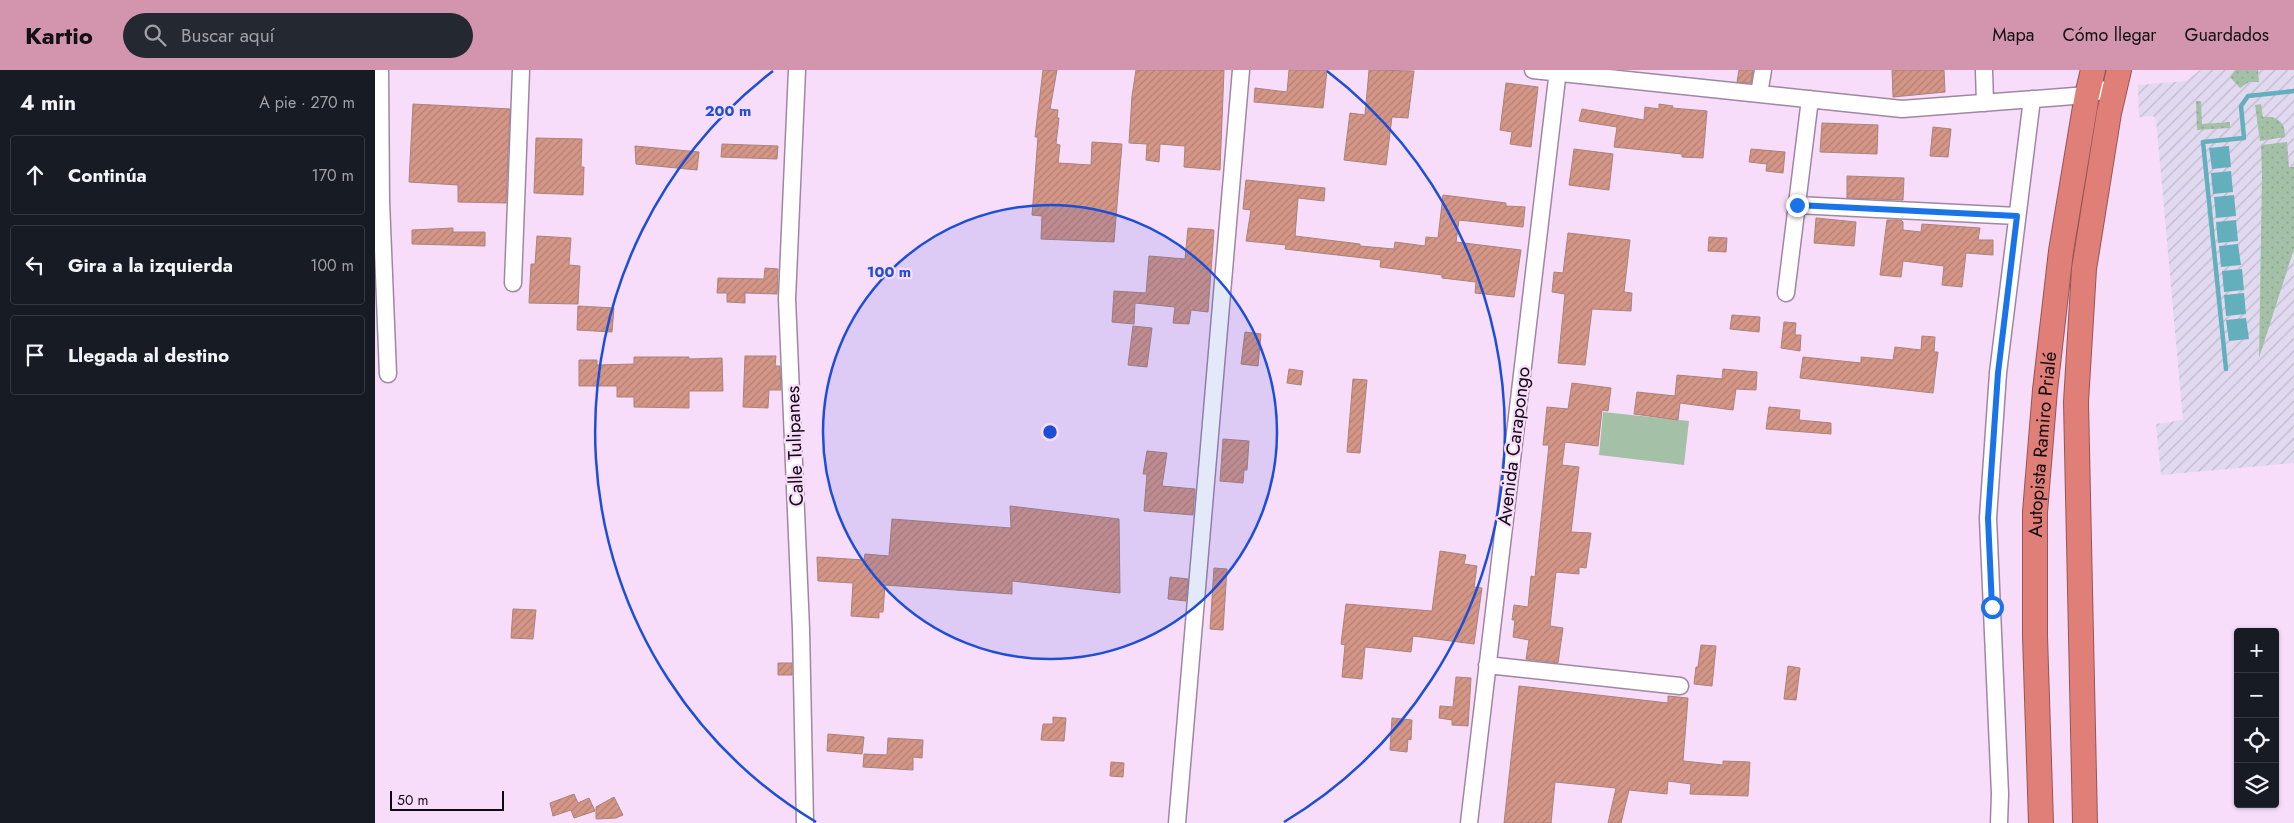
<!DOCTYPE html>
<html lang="es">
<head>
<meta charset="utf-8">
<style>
	:root { --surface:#171b24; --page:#242831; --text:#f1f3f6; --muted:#9ea1a6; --line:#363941; --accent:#d394ae }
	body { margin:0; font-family:Jost,sans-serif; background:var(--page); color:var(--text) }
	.controls { position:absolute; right:15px; bottom:15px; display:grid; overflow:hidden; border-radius:5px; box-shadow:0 1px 4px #0004 }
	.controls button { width:45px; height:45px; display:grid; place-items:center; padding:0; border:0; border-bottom:1px solid var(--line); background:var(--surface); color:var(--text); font:25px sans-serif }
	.scale { position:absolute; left:15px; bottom:12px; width:114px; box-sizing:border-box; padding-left:5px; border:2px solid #100812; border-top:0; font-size:14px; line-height:18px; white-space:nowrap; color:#100812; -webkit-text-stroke:4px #f8ddfb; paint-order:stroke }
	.stop { position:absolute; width:15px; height:15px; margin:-11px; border:4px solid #1a73e8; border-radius:50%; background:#fff }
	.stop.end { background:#1a73e8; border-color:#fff; box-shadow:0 1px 5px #0008 }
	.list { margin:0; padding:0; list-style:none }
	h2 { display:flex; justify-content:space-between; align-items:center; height:65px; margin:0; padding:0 20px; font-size:21px }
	h2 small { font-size:16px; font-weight:400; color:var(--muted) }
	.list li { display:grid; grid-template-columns:32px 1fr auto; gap:15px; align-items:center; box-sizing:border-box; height:80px; margin:0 10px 10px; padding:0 10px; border:1px solid var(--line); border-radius:5px }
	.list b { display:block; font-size:19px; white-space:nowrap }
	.list em { font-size:16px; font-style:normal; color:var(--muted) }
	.icon { flex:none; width:28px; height:28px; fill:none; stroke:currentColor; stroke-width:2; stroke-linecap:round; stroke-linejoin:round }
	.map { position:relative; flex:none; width:1919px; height:753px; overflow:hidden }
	header { display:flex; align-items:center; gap:30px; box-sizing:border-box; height:70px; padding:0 25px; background:var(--accent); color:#111 }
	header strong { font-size:24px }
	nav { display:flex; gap:28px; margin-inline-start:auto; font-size:18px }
	.search { width:350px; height:45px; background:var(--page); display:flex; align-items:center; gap:12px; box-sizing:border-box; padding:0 18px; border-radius:28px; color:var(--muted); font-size:19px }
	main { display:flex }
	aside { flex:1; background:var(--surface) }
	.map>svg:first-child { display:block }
	.industrial { fill:url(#industrial-furrows) }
	.grass { fill:url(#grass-dots) }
	.pitch { fill:#a4c1a8 }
	.water { fill:#63b0bc }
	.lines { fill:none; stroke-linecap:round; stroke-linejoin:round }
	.stream { stroke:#63b0bc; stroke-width:4.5 }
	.building { fill:url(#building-hatch); stroke:#aa837a }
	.minor-casing { stroke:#9f87a2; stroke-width:19 }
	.highway-casing { stroke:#975554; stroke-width:26 }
	.minor { stroke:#fff; stroke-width:16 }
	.highway { stroke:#df7f77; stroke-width:24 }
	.route { stroke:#1a73e8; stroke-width:6 }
	.ring { fill:none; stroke:#1d4ed8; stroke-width:2.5 }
	.labels { text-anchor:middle; stroke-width:4.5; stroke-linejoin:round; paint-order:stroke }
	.street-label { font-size:19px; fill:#100812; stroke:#f8ddfb }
	.centre { fill:#1d4ed8; stroke:#f8ddfb; stroke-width:2.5 }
	.ring-label { font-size:15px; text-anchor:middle; font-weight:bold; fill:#1d4ed8; stroke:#f8ddfb; stroke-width:4.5; stroke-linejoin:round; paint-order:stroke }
</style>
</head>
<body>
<header>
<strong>Kartio</strong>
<div class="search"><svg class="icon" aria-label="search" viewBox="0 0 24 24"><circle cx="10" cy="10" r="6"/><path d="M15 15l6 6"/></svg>Buscar aquí</div>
<nav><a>Mapa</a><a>Cómo llegar</a><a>Guardados</a></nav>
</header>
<main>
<aside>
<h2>4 min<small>A pie · 270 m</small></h2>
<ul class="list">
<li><svg class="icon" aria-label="ahead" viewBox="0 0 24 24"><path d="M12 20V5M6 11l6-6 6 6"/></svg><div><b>Continúa</b></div><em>170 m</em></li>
<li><svg class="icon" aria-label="left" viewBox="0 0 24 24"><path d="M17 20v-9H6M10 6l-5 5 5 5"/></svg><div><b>Gira a la izquierda</b></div><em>100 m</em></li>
<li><svg class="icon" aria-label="arrive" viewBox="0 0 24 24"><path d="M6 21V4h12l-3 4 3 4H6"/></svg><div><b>Llegada al destino</b></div></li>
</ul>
</aside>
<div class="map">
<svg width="1919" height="753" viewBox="0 0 1919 753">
	<defs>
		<pattern id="industrial-furrows" width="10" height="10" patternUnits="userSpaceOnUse" patternTransform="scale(1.25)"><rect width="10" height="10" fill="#e1d9ef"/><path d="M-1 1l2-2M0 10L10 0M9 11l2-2" fill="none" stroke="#c0b9cc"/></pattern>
		<pattern id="grass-dots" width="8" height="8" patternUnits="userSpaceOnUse" patternTransform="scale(1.25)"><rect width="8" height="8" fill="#a4c1a8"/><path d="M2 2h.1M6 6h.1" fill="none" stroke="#8ca490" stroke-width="1.8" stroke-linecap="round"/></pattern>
		<pattern id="building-hatch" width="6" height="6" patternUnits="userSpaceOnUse" patternTransform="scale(1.25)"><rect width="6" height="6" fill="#d49687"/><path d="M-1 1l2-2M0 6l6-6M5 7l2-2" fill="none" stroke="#b58074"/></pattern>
	</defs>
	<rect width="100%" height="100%" fill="#f8ddfb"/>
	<path class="industrial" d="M1825,0H1919V393L1786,405L1781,354L1808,350L1781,49L1778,46L1764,47L1763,15L1811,11Z"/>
	<path class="grass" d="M1860,0H1883L1884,12H1874L1865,18L1855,7Z
		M1821,31H1826L1827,54L1855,52V58L1822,60Z
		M1886,34L1888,47C1902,45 1911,53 1910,67L1885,71L1880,35Z
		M1912,72L1914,97H1919V179L1884,288L1887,103L1886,75Z"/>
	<path class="pitch" d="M1228,342L1314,351L1309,395L1224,385Z"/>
	<path class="water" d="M1854,76L1856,97L1837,99L1834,78Z
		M1856,101L1858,122L1838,124L1836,103Z
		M1859,125L1861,146L1841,148L1839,127Z
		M1861,150L1863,171L1843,173L1841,152Z
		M1863,174L1866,195L1846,197L1844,176Z
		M1867,199L1869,220L1849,222L1847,201Z
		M1869,223L1871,244L1851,246L1849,225Z
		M1871,248L1874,269L1854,271L1851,250Z"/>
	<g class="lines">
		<path class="stream" d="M1851,299L1828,72L1869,68L1866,36L1873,26L1919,21"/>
	</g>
	<path class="building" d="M668,0H682L675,39L683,40L682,48H684L681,74L685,75L683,93L716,95L717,72L747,74L739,172L666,169L667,146L657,145L663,67H660Z
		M761,0H849L845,100L809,97L810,76L785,74L784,92L771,90L772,74L754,73L757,26Z
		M914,0H952L948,38L879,32L880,18L912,22Z
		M994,0L1039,1L1033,48L1017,47L1011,95L969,90L975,43L990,45Z
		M1364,0H1378L1376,13L1362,12Z
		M1517,0H1569L1570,22L1518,27Z
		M1131,13L1163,17L1156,77L1135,74L1137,62L1125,60Z
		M38,34L135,39L131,133L83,132V115L34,112Z
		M1284,34L1298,36L1297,38L1332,41L1328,88L1307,87V84L1239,77L1242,57L1204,51L1207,39L1269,50L1270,37L1284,39Z
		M1447,53L1503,55L1502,84L1445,82Z
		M1558,57L1576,59L1573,87L1555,86Z
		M161,68L207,69L206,97H209L208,125L159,123Z
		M347,74L403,76L402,89L346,87Z
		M260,76L324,82L322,100L261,94Z
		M1199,79L1238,84L1234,120L1194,115Z
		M1376,79L1410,82L1408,103L1391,101L1392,94L1374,92Z
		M1472,106L1529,108L1528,130L1472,128Z
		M871,110L950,118L949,131L923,128L920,166L985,174V176L1019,179L1020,172L1050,176L1051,167L1063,168L1068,125L1131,133V136L1150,137L1148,157L1084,150L1081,172L1146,180L1139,227L1100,223L1101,212L1067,208V205L1005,197L1006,190L910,179L911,175L871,171L876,140L868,139Z
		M1441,148L1481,152L1479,176L1439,173Z
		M1512,150H1526L1528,152V160L1546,162L1547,154L1605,158L1603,170H1618V185L1591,183L1587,217L1567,215L1569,196L1528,191L1526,207L1505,205Z
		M78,158V162H110V176L37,174V160Z
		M813,158L839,160L833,242L816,240L814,254L798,253L800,237L760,233L759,254L737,252L739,221L771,223L774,186L810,189Z
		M1193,163L1255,170L1249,222L1257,223L1256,241L1217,239L1210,295L1183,293L1190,224L1177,222L1179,202L1188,203Z
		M162,166L196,168L194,195L205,196L203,234L154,233L156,194H160Z
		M1334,167L1352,168L1351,182L1333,181Z
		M390,198L403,199L402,224L370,223V233L352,232V223H342L343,208L389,209Z
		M203,236L239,238L237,262L202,260Z
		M1357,245L1385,247L1384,262L1355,259Z
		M1409,252L1421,253L1420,265H1426L1425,281L1406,278Z
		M758,256L777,258L772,297L753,295Z
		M870,262L886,264L883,296L866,294Z
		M1547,266L1560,267L1559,282H1563L1558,323L1425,308L1428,287L1486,293V287L1518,290L1520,277L1546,280Z
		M370,286H401L400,296H405L406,320H394L393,338L368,337Z
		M259,287H314V289L347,288L348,321H314V338L259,337V327H242V316H204V290H222V295L259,294Z
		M914,299L928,301L926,315L912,313Z
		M1348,299L1382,302L1381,320L1361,319L1358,340L1305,333L1303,350L1259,344L1262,322L1300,326L1302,305L1347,309Z
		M978,309L992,310L985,383L972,382Z
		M1197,313L1236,318L1233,341L1227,340L1223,376L1190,372L1187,395L1204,397L1196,462L1216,463L1211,498L1204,497V504L1181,502L1175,556L1188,558L1183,593L1151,589L1154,570L1138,567L1140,550H1137L1139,535L1153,537L1156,506L1160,507L1174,375H1168L1172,337L1193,339Z
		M1394,337L1425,340L1424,350L1456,353V364L1391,359Z
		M848,369L874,371L872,400H869L868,413L845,411Z
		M772,381L792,383L787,416L820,419L818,445L769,441L772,404H768Z
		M635,436L744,449L745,523L637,511V524L510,515L508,542H504V548L476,546L478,513L443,511L442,487L489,490L490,484L514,486L517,449L636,458Z
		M1065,481L1091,485L1089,494L1102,496L1099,517L1107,518L1099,574L1038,566L1036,582L990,577L987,609L967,607L970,575L966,574L971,534L1057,541Z
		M839,498L852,499L848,560L835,559Z
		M795,507L813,509L811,531L793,529Z
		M138,539L161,540L158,569L136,568Z
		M1326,575L1341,576L1337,616L1319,614L1321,597H1323Z
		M403,593H417V605H403Z
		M1413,596L1425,598L1421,630L1409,629Z
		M1081,607L1096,608L1093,656L1077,655V650L1064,648L1065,636L1078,637Z
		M1144,616L1293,633V626L1313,628L1308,691L1348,695V691L1375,692L1373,726L1315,724L1316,714L1293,711L1292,724L1254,720L1246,753H1233L1241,718L1180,712L1176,753H1129Z
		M678,647L691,648L689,671L666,670L668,654H678Z
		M1017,648L1037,650L1036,670L1033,669L1032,682L1015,680Z
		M453,664L489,667L487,684L452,681Z
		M513,668L548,670L547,688L538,687V700L488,697L489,684L512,685Z
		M736,692L749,693L748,707L735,706Z
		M199,724L203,733L214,728L220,741L199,748L196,740L178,746L175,733Z
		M239,727L248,745L241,748L221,749V737Z"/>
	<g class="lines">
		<g class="minor-casing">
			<path id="minor" d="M5,0L6,131L13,304
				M422,0L412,229L426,559L430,753
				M1158,0L1527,39L1712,25L1741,16
				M1609,0L1610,33
				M1384,24L1388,0
				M1422,135L1642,146
				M138,213L146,0
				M1411,223L1435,29
				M1112,595L1305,616
				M802,753L866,0
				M1094,753L1183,0
				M1624,753L1625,724L1613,448L1623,303L1657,29"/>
		</g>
		<g class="highway-casing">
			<g id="highway">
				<path id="s1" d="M1666,753L1660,566V442L1670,320L1686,181L1712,25L1718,0"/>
				<path d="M1710,753L1701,332L1709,199L1734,43L1744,0"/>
			</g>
		</g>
		<use href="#minor" class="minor"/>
		<use href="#highway" class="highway"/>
	</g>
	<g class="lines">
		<path class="route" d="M1422,135L1642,146L1623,303L1613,448L1617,537"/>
	</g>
	<circle cx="675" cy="362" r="227" fill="#1d4ed8" fill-opacity=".12"/>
	<g class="ring">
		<circle cx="675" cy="362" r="227"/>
		<path d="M441 752A455 455 0 0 1 398 1M952 1A455 455 0 0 1 909 752"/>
	</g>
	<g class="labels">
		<g class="street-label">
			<text dy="7" stroke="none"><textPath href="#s1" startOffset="379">Autopista Ramiro Prialé</textPath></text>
			<text transform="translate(419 376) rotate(-92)" y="7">Calle Tulipanes</text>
			<text transform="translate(1138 376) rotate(-83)" y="7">Avenida Carapongo</text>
		</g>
	</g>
	<circle cx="675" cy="362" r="8" class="centre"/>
	<g class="ring-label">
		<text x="353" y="46">200 m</text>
		<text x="514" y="207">100 m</text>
	</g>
</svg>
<div class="controls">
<button>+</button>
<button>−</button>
<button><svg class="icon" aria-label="locate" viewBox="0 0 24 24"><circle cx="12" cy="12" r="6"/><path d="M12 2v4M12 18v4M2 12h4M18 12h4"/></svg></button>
<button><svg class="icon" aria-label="layers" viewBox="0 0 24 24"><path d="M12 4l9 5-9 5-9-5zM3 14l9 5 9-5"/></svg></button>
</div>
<div class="scale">50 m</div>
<div class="stop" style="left:1617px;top:537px"></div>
<div class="stop end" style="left:1422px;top:135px"></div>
</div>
</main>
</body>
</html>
